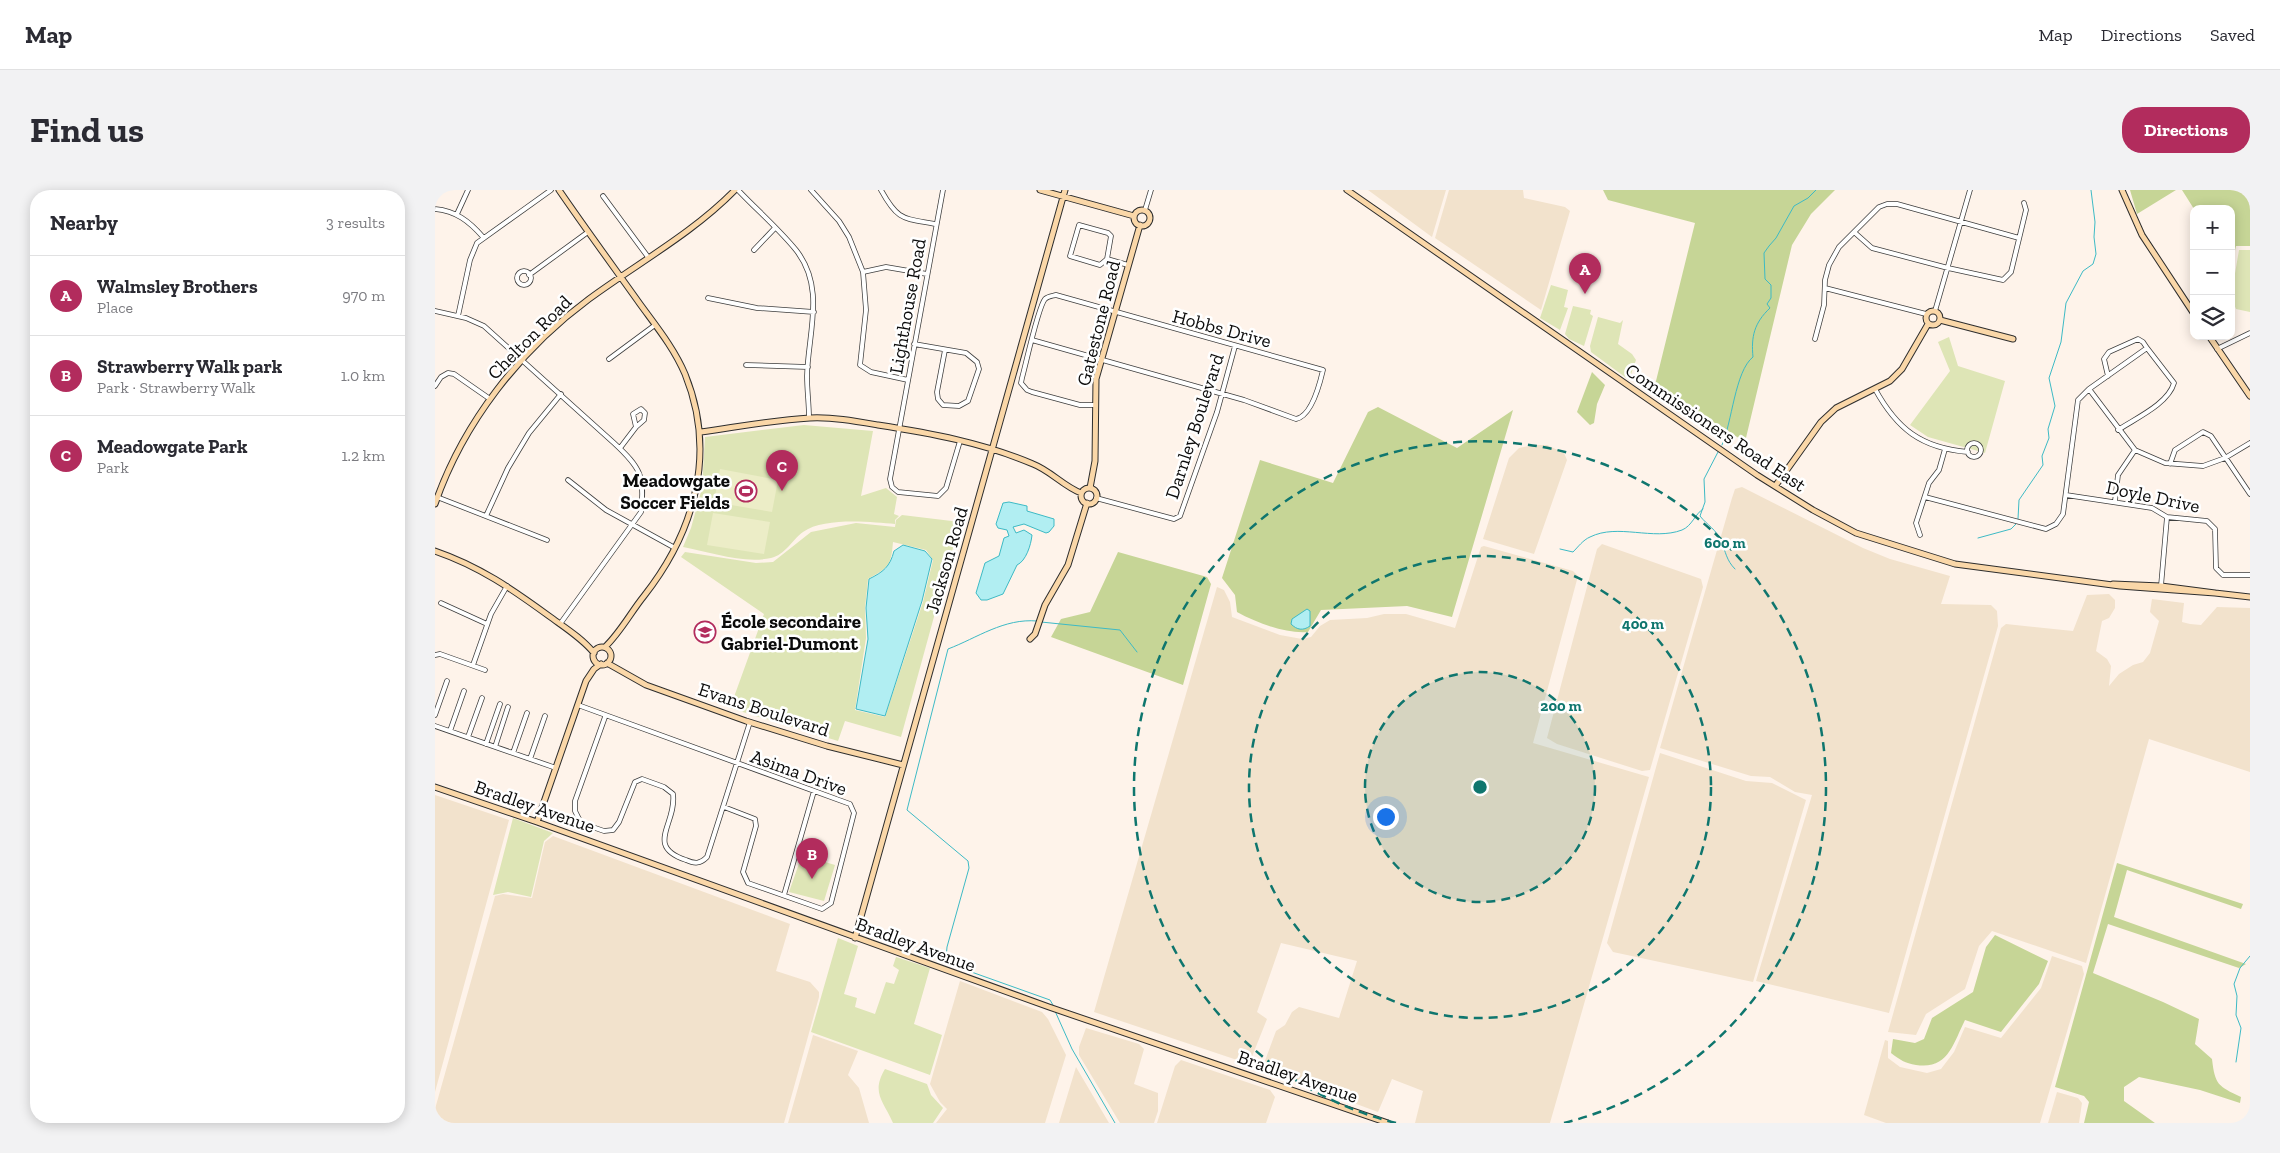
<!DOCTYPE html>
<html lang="en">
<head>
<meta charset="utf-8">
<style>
	:root { --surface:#fff; --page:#f2f2f3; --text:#2b2b33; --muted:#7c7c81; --line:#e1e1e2; --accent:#b22c5d }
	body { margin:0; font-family:"Zilla Slab",serif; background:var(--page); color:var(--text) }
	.controls { position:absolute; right:15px; top:15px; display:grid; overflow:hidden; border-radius:10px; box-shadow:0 2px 12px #0003 }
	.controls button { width:45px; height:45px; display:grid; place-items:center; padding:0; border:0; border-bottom:1px solid var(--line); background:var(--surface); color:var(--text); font:25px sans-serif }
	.you { position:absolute; left:950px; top:626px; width:18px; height:18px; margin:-12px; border:4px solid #fff; border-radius:50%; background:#1a73e8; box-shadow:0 0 0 8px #1a73e833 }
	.badge { display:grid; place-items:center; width:32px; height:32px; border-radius:50%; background:var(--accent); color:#fff; font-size:16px; font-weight:700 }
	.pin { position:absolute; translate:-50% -41px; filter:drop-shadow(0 1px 2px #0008) }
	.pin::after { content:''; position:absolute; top:26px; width:18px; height:15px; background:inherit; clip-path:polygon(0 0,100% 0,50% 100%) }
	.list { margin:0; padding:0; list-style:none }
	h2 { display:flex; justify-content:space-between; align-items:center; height:65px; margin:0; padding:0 20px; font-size:21px }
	h2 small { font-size:16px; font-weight:400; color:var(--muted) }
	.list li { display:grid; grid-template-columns:32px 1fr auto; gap:15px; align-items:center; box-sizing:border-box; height:80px; padding:0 20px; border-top:1px solid var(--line) }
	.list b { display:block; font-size:19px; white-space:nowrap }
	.list p { margin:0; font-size:16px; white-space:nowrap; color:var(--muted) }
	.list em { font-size:16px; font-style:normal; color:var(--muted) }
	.icon { flex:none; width:28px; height:28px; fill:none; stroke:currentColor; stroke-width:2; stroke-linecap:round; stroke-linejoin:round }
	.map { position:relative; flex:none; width:1815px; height:933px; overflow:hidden; border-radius:20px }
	header { display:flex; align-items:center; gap:30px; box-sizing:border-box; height:70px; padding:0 25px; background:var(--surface); border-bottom:1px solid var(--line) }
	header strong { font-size:24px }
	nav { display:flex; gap:28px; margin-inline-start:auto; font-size:18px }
	.intro { display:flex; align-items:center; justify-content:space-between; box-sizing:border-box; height:120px; padding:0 30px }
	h1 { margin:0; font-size:35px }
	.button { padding:12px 22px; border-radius:20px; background:var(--accent); color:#fff; font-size:18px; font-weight:700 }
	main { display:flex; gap:30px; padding:0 30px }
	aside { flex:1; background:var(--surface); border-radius:20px; box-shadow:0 2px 12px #0003 }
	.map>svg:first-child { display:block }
	.farmland { fill:#f2e2cc }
	.green { fill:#dee5b6; fill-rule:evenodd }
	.forest { fill:#c6d596 }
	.pitch { fill:#ecedc7 }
	.water { fill:#b1eef2; stroke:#3dbac5 }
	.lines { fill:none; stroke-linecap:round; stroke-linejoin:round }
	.stream { stroke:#3dbac5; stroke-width:1 }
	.street-casing { stroke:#3e3e3e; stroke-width:5.5 }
	.secondary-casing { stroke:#2d2d2d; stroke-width:7 }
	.street { stroke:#fff; stroke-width:4 }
	.secondary { stroke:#fad7a8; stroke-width:5 }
	.ring { fill:none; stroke:#0f766e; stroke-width:2.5; stroke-dasharray:9 6 }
	.labels { text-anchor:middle; stroke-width:5; stroke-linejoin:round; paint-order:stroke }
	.street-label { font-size:19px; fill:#0b0b0b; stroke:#fff }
	.poi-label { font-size:19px; font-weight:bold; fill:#0b0b0b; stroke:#fff; text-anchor:end }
	.centre { fill:#0f766e; stroke:#fff; stroke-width:2.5 }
	.ring-label { font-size:15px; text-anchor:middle; font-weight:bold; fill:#0f766e; stroke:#fff; stroke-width:5; stroke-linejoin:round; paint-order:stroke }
</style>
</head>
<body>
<header>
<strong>Map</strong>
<nav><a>Map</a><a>Directions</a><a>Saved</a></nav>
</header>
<div class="intro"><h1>Find us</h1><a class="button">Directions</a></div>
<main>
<aside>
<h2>Nearby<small>3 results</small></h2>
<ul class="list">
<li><span class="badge">A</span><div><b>Walmsley Brothers</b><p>Place</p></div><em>970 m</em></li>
<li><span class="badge">B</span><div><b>Strawberry Walk park</b><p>Park · Strawberry Walk</p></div><em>1.0 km</em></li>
<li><span class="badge">C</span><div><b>Meadowgate Park</b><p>Park</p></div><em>1.2 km</em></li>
</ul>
</aside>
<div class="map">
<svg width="1815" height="933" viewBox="0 0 1815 933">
	<rect width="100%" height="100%" fill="#fef3ea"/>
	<path class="farmland" d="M933,0H1011L997,47Z
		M1014,0H1088L1089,8L1130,17L1135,21L1106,120L1000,48Z
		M1099,255H1112L1129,263L1132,270L1099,364L1048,349L1074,268L1084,258Z
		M1307,297L1428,358L1455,369L1515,386L1506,414L1556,415L1562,421L1563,436L1454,823L1321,791L1377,605L1360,602L1335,587L1316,586L1225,558L1297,308L1300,299Z
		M1167,354L1266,389L1268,397L1215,580L1207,581L1122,554L1112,548L1162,359Z
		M1049,356L1138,381L1143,386L1098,553L1214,587L1115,933H980L988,901L957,889L943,922L827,879L841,841L850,835L857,822L864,817L904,828L922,771L846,753L822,822L832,829L814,874L659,822L782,397L789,400L795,412L797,427L845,445L867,449L876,447L885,436L895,430L932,428L949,424H971L1020,438L1046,357Z
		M1674,404L1680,410V418L1674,428L1667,431L1661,461L1672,469L1676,476L1674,496L1684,484L1698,475L1708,472L1715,463L1724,431L1715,422L1717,409L1749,413L1747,432L1755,434L1766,435L1782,417L1815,418V582L1714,549L1651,773L1557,741L1544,756L1530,799L1491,824L1481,845L1453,842L1566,438L1571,434L1638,441L1652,405Z
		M1225,563L1311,591L1337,593L1371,610L1318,792L1178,762L1172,753Z
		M0,605L74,630L0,902Z
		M118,646L355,734L341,781L375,792L384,802V807L349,933H0V919L60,706L68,704L97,708L110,652Z
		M1617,766L1647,776L1649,784L1605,933H1451L1429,925L1450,850L1453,851V868L1465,877L1492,883L1506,879L1519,862L1530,837L1566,848L1606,798Z
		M525,791L607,822L613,829L631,865L610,933H501L512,919L505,912L495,894Z
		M651,838L704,854L709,859L699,894L723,903V921L719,933H685L644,865V857Z
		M378,845L423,861L413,885L424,898L434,933H353Z
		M746,870L835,900L840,907L831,933H722L740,876Z
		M641,877L674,933H624Z
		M1622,902L1643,908L1647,913L1644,933H1613Z"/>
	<path class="green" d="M1804,60H1815V122L1801,119L1796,107Z
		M1116,95L1133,100L1129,117L1133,118L1125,140L1105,128Z
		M1138,116L1156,120L1155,124L1158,126L1149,156L1134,149L1130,144Z
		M1163,127L1185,133L1188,130L1183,154L1197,164L1201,170L1194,190L1156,162L1155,156Z
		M1514,147L1523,176L1570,191L1550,263L1493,247L1475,235L1515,181L1503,152Z
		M369,235L438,241L426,306L451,298L462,307L459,324L464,326L460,330V334C436,332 389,327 368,342C357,350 350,365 336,368C308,374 275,362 248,357L256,338L267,298L270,247Z
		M467,325L525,332L466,547L410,531L403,551L295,518L329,424L246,367L250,362L321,373L338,372L376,342L421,333L460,337L461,330ZM458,352L491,360L498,370L488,412L450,527L420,520L431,448L430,418L433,389C454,377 456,376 458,352Z
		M78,628L118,643L109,651L96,707L73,702L58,705Z
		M367,665L400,675L389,711L354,702Z
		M403,748L423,756L409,804L422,808L420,817L440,824L451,792L459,794L464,780L458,776L461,767L495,778L479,834L507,845L495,885L376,842Z
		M450,879L492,894L496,905L508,918L498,933H458C448,910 436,903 450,879Z"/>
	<path class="forest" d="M1168,0H1400L1376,24L1357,55L1310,252L1220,195L1260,33L1173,10Z
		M1695,0H1741L1702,24Z
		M1747,0H1815V56H1801L1796,80V19H1759Z
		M1157,182L1170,195L1162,214L1159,233L1155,235L1142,222Z
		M943,217L1022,258L1078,220L1017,427L972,416L886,420L873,442C851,444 822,433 802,422L800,405L787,388L825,270L898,293L933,222Z
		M683,362L772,387L776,394L748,495L616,447L626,429L655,422Z
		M1682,673L1808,714L1806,719L1692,680L1679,727L1811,774L1804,778L1673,734L1658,783L1728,812L1764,829L1760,854L1777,869C1780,895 1783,896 1806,907L1805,913L1765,900L1704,887L1689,897V911L1720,933H1649L1654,912L1649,906L1620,897Z
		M1560,745L1613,771L1604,794L1566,842L1530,830C1518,854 1513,880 1481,875C1470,873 1465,870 1456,863L1458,849L1480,853L1489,849L1497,828L1538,802L1551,757Z"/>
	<path class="pitch" d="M285,279L343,290L337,322L279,312Z
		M278,323L335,332L329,364L272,355Z"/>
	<path class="water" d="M574,312L592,316V321L619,329V336L614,342L611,343L589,334L578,337L581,343L589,340L597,345C596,355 591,371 582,375L568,404L552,410H546L541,403L550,373L564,366L569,348L574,346L572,340L563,338L561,334L568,313Z
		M468,355L490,361L497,369L487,411L450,526L421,519L433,449L431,418L434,389C448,382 455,377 459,361Z
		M872,419L875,421V436C868,441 862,440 856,434L857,429Z"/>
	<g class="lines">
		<path class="stream" d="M1287,255C1297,233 1300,181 1318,167C1316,147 1319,133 1335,118L1332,114L1336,108V95L1330,89L1329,63L1334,56L1341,48L1359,16L1373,8L1381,0
			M1283,262L1269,289L1270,312L1265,326C1272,335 1282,340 1286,351C1291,362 1291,370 1300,379
			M1583,329L1584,310L1608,275L1607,266L1614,248L1613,239L1620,216L1614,188L1626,152L1631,113L1648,81L1658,74L1661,64L1659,47L1660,32L1656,0
			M1543,348L1576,339L1582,333
			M1125,359L1138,362C1143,357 1148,350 1155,347C1183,333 1218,351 1247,340C1257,336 1260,324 1268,319
			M602,431C569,428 542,448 513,459L472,620L533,671L534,678L512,757L511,768L514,774L615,810L618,815
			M606,432L685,440L702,462
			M620,821L637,859L680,933
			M1801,872L1806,838L1801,825L1802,806L1799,794L1805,778L1815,766"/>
		<g class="street-casing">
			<path id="street" d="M303,0C322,20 344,39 361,60C391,98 373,143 372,186C372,200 374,214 374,228
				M376,0L404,31L414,47L428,82L431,120L425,175L436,182L473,190
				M446,0C463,31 468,28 500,34
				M508,0L455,289L457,297L463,302L503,306L511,298L525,251
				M168,6L213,67
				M0,19C21,21 34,31 48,47
				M710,20L716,0
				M22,24L33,0
				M1419,42L1437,58L1513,78L1568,90L1576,82L1591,20L1589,13
				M319,60L339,39
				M672,69L676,46L673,43L644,35L635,66L665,75L672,69L693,75
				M82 88a7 7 0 1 1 14 0a7 7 0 1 1-14 0Z
				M428,82L451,77L492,84
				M94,85L153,42
				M1390,98L1491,124
				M273,108L322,118L379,122
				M0,121L31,128L49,136L179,253C206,278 210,286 206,322L125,434
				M1500,121L1535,0
				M23,126L35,70L42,53L116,0
				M1380,149L1389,115L1390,90L1394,75L1404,57L1444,17L1452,14H1462L1584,48
				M597,150L809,210L861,229C877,226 885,193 888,180L621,105C617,106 613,106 610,109C603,117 591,174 587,188L586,193L592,200L597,202L645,215H659
				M479,154L531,163L542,172L544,179L533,211L524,216L508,215L503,209L502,202L510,160
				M1782,159L1815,143
				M174,169L220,135
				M311,175L373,177
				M1673,186L1669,169L1674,162L1703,149L1708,152L1712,158
				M0,196L6,187L13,183L19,184L55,209
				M1440,199C1462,239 1486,258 1533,262
				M1654,199L1700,260L1730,273L1768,276L1790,268L1815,253
				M1532 260a7 7 0 1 1 14 0a7 7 0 1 1-14 0Z
				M185,258L201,237L209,230L210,223L206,219L198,224L201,237
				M1735,274L1740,260L1768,242L1776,246L1815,304
				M133,290L171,320L240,358
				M1631,305L1717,318L1732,327L1772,331L1780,339L1781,378L1788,385H1815
				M2,307L112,350
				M1490,307L1611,339L1621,334L1628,324L1643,210L1654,199L1712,158L1739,193C1733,214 1701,228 1683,240
				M661,308L739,329L745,326L782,222L800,156
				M1680,311L1683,285L1700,260
				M51,326L73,278L94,243L126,204
				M1485,345L1481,333L1494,293L1504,280L1510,259
				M1726,396L1732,327
				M6,413L52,434
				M0,465L5,464L50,480
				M38,475L56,424L72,396
				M143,515L415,614L419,623L396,713L387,719L313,693L308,682L321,636L320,629L289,617
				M0,525L12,491
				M170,527L140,611V621L146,633L169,641L178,640L184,632L200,592L207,589L229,597L238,604C242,634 209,656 251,670C260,674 265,674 272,667L315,532
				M0,536L121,578
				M15,541L29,501
				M33,547L47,508
				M51,554L65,514
				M60,557L73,517
				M78,563L92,523
				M95,569L110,526
				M349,705L379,601"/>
		</g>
		<g class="secondary-casing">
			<path id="secondary" d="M124,0C150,38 178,76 205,114C221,136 239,158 250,184C282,263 260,341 209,406C196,422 185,443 170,457
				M605,0L699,26
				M912,0L1322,285L1378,320L1421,343L1520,374L1685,396L1780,403L1726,396L1678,394
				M1687,0L1707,45L1759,124
				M699 28a8 8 0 1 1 16 0a8 8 0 1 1-16 0Z
				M1491 128a7 7 0 1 1 14 0a7 7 0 1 1-14 0Z
				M1505,130L1578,149
				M1774,146L1815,206
				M266,242C302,237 339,230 375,228C398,227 420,231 443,235C495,243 549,253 598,274C616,281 628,296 646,303
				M1341,295L1386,232L1401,218L1455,191L1467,179L1493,134
				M655,298L660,271L661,189L705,35
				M646 306a8 8 0 1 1 16 0a8 8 0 1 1-16 0Z
				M0,314C28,233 85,160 154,109C203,73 258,43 300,0
				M0,361C44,376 77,399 114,426C129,437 147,448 159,463
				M1780,403L1815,407
				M595,449L600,444L610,415L633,375L652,313
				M158 466a9 9 0 1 1 18 0a9 9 0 1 1-18 0Z
				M172,473L211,495L311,531L392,556L468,575
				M0,597L102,632L614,817L953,933
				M102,632L151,491L159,479L166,474
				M420,748L630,0"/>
		</g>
		<use href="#street" class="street"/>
		<use href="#secondary" class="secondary"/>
	</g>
	<circle cx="1045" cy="597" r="115" fill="#0f766e" fill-opacity=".12"/>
	<g class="ring">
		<circle cx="1045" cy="597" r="115"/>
		<circle cx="1045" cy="597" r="231"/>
		<path d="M961 933A346 346 0 1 1 1129 933"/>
	</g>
	<defs>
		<g id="stadium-ring" transform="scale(1.125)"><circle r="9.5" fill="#fff" stroke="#b22c5d" stroke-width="1.5"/><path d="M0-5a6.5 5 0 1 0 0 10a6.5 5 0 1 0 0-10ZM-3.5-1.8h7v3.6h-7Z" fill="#b22c5d"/></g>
		<g id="school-ring" transform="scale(1.125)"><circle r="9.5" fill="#fff" stroke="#b22c5d" stroke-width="1.5"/><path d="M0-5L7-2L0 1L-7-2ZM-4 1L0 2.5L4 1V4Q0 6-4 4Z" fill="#b22c5d"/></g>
	</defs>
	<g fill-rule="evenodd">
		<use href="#stadium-ring" x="311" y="301"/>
		<use href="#school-ring" x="270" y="442"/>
	</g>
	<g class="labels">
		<g class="street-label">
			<text transform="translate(472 116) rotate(-80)" y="7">Lighthouse Road</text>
			<text transform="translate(663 133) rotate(-76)" y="7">Gatestone Road</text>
			<text transform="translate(787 138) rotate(15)" y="7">Hobbs Drive</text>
			<text transform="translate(94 147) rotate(-45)" y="7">Chelton Road</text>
			<text transform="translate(759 236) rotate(-72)" y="7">Darnley Boulevard</text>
			<text transform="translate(1281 237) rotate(34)" y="7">Commissioners Road East</text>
			<text transform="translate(1718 306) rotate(12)" y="7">Doyle Drive</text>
			<text transform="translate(511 370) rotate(-74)" y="7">Jackson Road</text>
			<text transform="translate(329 519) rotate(18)" y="7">Evans Boulevard</text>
			<text transform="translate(364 582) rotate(20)" y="7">Asima Drive</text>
			<text transform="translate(100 616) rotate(19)" y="7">Bradley Avenue</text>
			<text transform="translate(481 754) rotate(20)" y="7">Bradley Avenue</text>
			<text transform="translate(863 886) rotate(19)" y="7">Bradley Avenue</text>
		</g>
		<g class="poi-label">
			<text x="295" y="297">Meadowgate<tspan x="295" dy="22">Soccer Fields</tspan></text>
			<text x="286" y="438" text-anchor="start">École secondaire<tspan x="286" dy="22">Gabriel-Dumont</tspan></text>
		</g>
	</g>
	<circle cx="1045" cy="597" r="8" class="centre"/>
	<g class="ring-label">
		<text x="1290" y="358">600 m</text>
		<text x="1208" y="439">400 m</text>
		<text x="1126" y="521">200 m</text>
	</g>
</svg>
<div class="controls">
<button>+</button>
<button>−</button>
<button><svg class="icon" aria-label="layers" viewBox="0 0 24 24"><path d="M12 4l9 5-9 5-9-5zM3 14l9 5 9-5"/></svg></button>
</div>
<div class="you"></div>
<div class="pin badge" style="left:1150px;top:104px">A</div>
<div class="pin badge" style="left:377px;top:689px">B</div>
<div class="pin badge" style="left:347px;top:301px">C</div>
</div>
</main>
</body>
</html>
